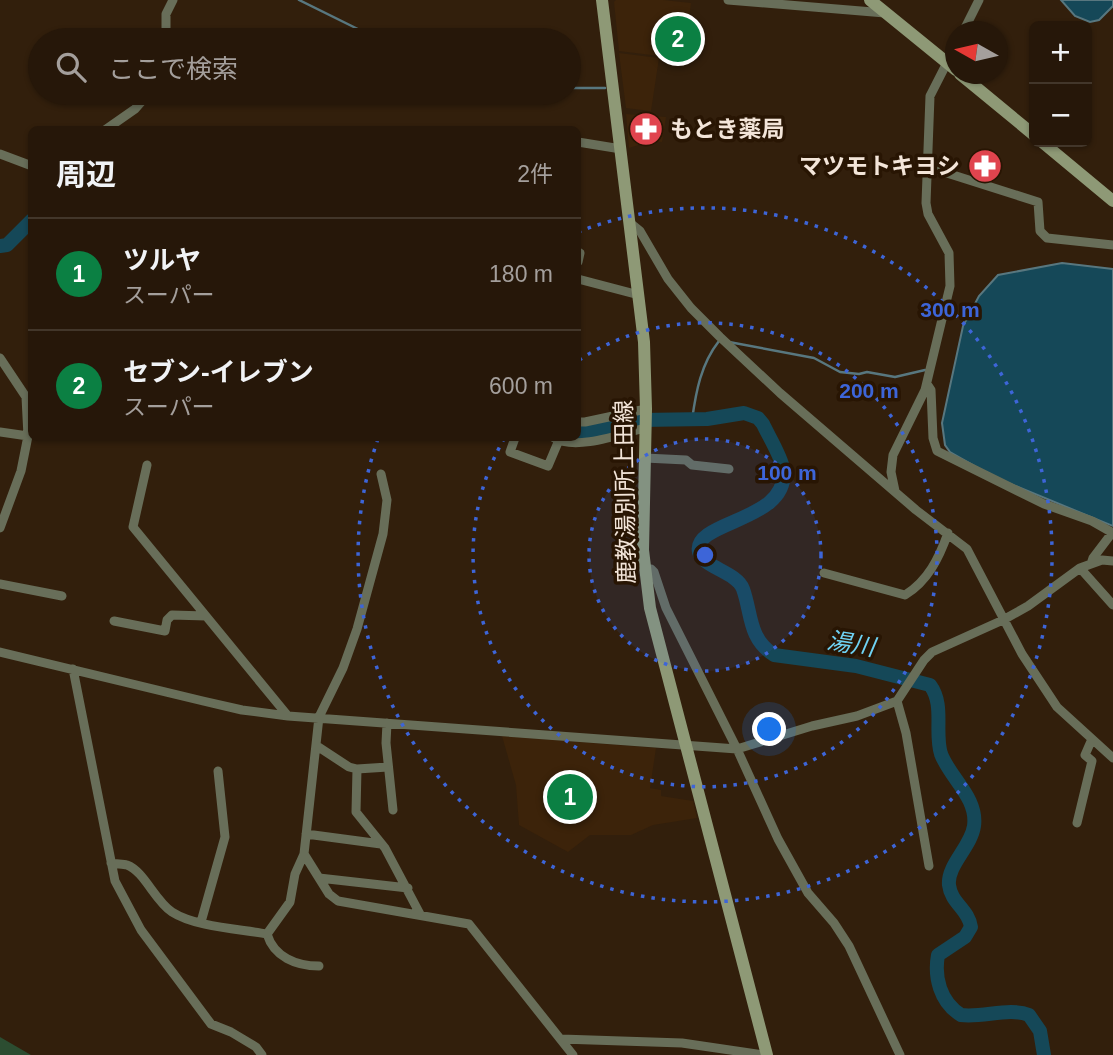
<!DOCTYPE html>
<html lang="ja">
<head>
<meta charset="utf-8">
<style>
	:root { --surface:#261709; --page:#322417; --text:#f1f3f6; --muted:#a49f9c; --line:#42362a; --accent:#0b8043 }
	body { margin:0; font-family:Helvetica,"Noto Sans JP",sans-serif; background:var(--page); color:var(--text) }
	.controls { position:absolute; right:21px; top:21px; display:grid; overflow:hidden; border-radius:10px; box-shadow:0 2px 5px #0004 }
	.controls button { width:63px; height:63px; display:grid; place-items:center; padding:0; border:0; border-bottom:2px solid var(--line); background:var(--surface); color:var(--text); font:35px sans-serif }
	.compass { position:absolute; left:945px; top:21px; width:63px; height:63px; border-radius:50%; background:var(--surface); box-shadow:0 2px 5px #0004; rotate:278deg }
	.you { position:absolute; left:770px; top:730px; width:24px; height:24px; margin:-18px; border:5px solid #fff; border-radius:50%; background:#1a73e8; box-shadow:0 0 0 10px #1a73e833 }
	.badge { display:grid; place-items:center; width:46px; height:46px; border-radius:50%; background:var(--accent); color:#fff; font-size:23px; font-weight:700 }
	.pin { position:absolute; translate:-50% -50%; border:4px solid #fff; box-shadow:0 2px 7px #0006 }
	.list { margin:0; padding:0; list-style:none }
	h2 { display:flex; justify-content:space-between; align-items:center; height:91px; margin:0; padding:0 28px; font-size:30px }
	h2 small { font-size:23px; font-weight:400; color:var(--muted) }
	.list li { display:grid; grid-template-columns:46px 1fr auto; gap:21px; align-items:center; box-sizing:border-box; height:112px; padding:0 28px; border-top:2px solid var(--line) }
	.list b { display:block; font-size:26px; white-space:nowrap }
	.list p { margin:0; font-size:23px; white-space:nowrap; color:var(--muted) }
	.list em { font-size:23px; font-style:normal; color:var(--muted) }
	.icon { flex:none; width:38px; height:38px; fill:none; stroke:currentColor; stroke-width:2; stroke-linecap:round; stroke-linejoin:round }
	.map { position:relative; flex:none; width:1113px; height:1055px; overflow:hidden }
	.search { position:absolute; background:var(--surface); box-shadow:0 2px 5px #0004; left:28px; top:28px; width:553px; height:77px; display:flex; align-items:center; gap:18px; box-sizing:border-box; padding:0 24px; border-radius:38px; color:var(--muted); font-size:26px }
	.panel { position:absolute; background:var(--surface); box-shadow:0 2px 5px #0004; left:28px; top:126px; width:553px; height:315px; border-radius:10px }
	.map>svg:first-child { display:block }
	.built { fill:#3c230a }
	.green { fill:#2c4d31 }
	.water { fill:#154858; stroke:#58777f; stroke-width:2 }
	.lines { fill:none; stroke-linecap:round; stroke-linejoin:round }
	.stream { stroke:#58777f; stroke-width:2.5 }
	.river { stroke:#154858; stroke-width:14 }
	.street { stroke:#686e59; stroke-width:9 }
	.secondary { stroke:#8e9976; stroke-width:12 }
	.ring { fill:none; stroke:#3d65d8; stroke-width:3.5; stroke-dasharray:3.5 7 }
	.labels { text-anchor:middle; stroke-width:7; stroke-linejoin:round; paint-order:stroke }
	.poi-label { font-size:23px; font-weight:bold; fill:#f3e5d9; stroke:#281503; text-anchor:start }
	.street-label { font-size:23px; fill:#f3e5d9; stroke:#281503 }
	.water-label { font-size:24px; font-style:italic; fill:#6fd2f3; stroke:#281503 }
	.centre { fill:#3d65d8; stroke:#281503; stroke-width:3.5 }
	.ring-label { font-size:21px; text-anchor:middle; font-weight:bold; fill:#3d65d8; stroke:#281503; stroke-width:7; stroke-linejoin:round; paint-order:stroke }
</style>
</head>
<body>
<div class="map">
<svg width="1113" height="1055" viewBox="0 0 1113 1055">
	<rect width="100%" height="100%" fill="#321f0c"/>
	<path class="built" d="M616,0H663L691,3L684,59L619,51L614,2Z
		M619,53L659,58L651,111L626,108Z
		M626,114L666,117L662,142L651,141L629,148Z
		M502,736L656,748L650,788L661,790V796L693,801L697,818L653,825L631,835H590L568,852L519,825L516,785Z"/>
	<path class="green" d="M0,1037L31,1055H0Z"/>
	<path class="water" d="M1061,0H1113V6L1099,20L1090,22L1075,16Z
		M1062,263L1113,269V526L996,478L950,452L945,445L942,423L963,326L979,296L998,275Z"/>
	<g class="lines">
		<path class="stream" d="M299,0L380,40
			M569,88H605
			M504,93L526,96L527,93
			M729,342L814,358L840,372L859,374L867,372L895,377L925,370
			M692,420C696,391 701,364 719,341"/>
		<path class="river" d="M0,246L7,245L32,220
			M578,432L587,433L641,420L707,419L744,413L758,418L763,424C768,435 781,456 783,468C792,522 692,520 699,552C702,567 737,572 743,589C752,614 748,638 774,655L856,666L930,685C945,705 934,732 941,754C950,778 978,798 974,826C971,847 947,865 949,885C951,903 969,910 971,927L965,937L938,955C934,977 940,1002 961,1015C983,1018 1009,1007 1029,1015L1040,1031L1044,1055"/>
		<path class="street" d="M728,0L885,13
			M963,32L979,0
			M166,40V14L173,0
			M105,130L135,109L149,93
			M578,142L621,149
			M0,154L32,166
			M928,167L1038,202L1040,231L1047,238L1113,245
			M629,222L640,231L668,279L691,308L720,337L780,393L916,510L967,549L1022,654L1057,707L1113,758
			M578,252L580,253L578,262
			M578,279L639,295
			M0,358L26,397L28,436L21,471L0,528
			M927,384L931,390L933,438L937,451L1044,504L1092,521L1113,533
			M578,422H585L646,409
			M0,432L28,436
			M515,438L510,452L548,466L559,440
			M554,438C576,451 621,434 645,428
			M645,458L686,460L692,465L729,469
			M147,465L133,527L288,716
			M895,491L891,472L893,455L925,390L950,286L949,253L928,214L926,203L930,96L956,45
			M1091,564L1093,558L1112,533
			M1080,568L1113,605
			M644,569H651L654,572L666,608L737,749L778,839L808,893L834,923L849,946L900,1055
			M824,573L905,595C928,581 939,558 948,533
			M0,584L62,596
			M114,621L165,631L167,620L172,615L206,616
			M0,652L203,701L242,710L288,716L737,749L812,726L857,716L897,701L924,660L932,652L1003,620L1028,606L1080,568L1102,560L1113,561
			M73,669L115,881L141,930L211,1024L231,1032L256,1047L262,1055
			M897,701L906,733L929,866
			M387,723L386,743L393,810
			M317,746L349,767L357,769L356,812L385,848L420,914
			M357,769L388,767
			M1077,823L1092,761L1085,755L1092,739
			M306,834L381,844
			M304,854L329,894L338,901L469,924L573,1055
			M111,863C116,864 123,864 127,865C144,871 155,901 172,912C195,927 240,929 267,934L290,902L295,874L304,854L319,717L343,668L357,629L383,534L387,500L381,474
			M319,878L408,888
			M201,922L225,837L218,771
			M267,934C274,957 296,966 319,966
			M561,1039L682,1043L764,1055"/>
		<path class="secondary" d="M602,0L644,342L646,409L643,550L650,608L767,1055
			M870,0L956,70
			M960,74L1034,135
			M1042,142L1113,201"/>
	</g>
	<circle cx="705" cy="555" r="116" fill="#3d65d8" fill-opacity=".12"/>
	<g class="ring">
		<circle cx="705" cy="555" r="116"/>
		<path d="M579 360A232 232 0 1 1 504 439"/>
		<path d="M578 232A347 347 0 1 1 378 439"/>
	</g>
	<defs>
		<g id="pharmacy-disc" transform="scale(1.75)"><circle r="9.5" fill="#e0444e" stroke="#281503"/><path d="M-2-6h4v4h4v4h-4v4h-4v-4h-4v-4h4Z" fill="#fff"/></g>
	</defs>
	<g fill-rule="evenodd">
		<use href="#pharmacy-disc" x="646" y="129"/>
		<use href="#pharmacy-disc" x="985" y="166"/>
	</g>
	<g class="labels">
		<g class="poi-label">
			<text x="670" y="137">もとき薬局</text>
			<text x="960" y="174" text-anchor="end">マツモトキヨシ</text>
		</g>
		<g class="street-label">
			<text transform="translate(625 492) rotate(-91)" y="8">鹿教湯別所上田線</text>
		</g>
		<g class="water-label">
			<text transform="translate(851 644) rotate(9)" y="8">湯川</text>
		</g>
	</g>
	<circle cx="705" cy="555" r="10" class="centre"/>
	<g class="ring-label">
		<text x="950" y="317">300 m</text>
		<text x="869" y="398">200 m</text>
		<text x="787" y="480">100 m</text>
	</g>
</svg>
<div class="controls">
<button>+</button>
<button>−</button>
</div>
<svg class="compass" viewBox="-18 -18 36 36"><path d="M0-13l5 13h-10z" fill="#e53935"/><path d="M0 13l5-13h-10z" fill="#a49f9c"/></svg>
<div class="you"></div>
<div class="pin badge" style="left:570px;top:797px">1</div>
<div class="pin badge" style="left:678px;top:39px">2</div>
<div class="search"><svg class="icon" aria-label="search" viewBox="0 0 24 24"><circle cx="10" cy="10" r="6"/><path d="M15 15l6 6"/></svg>ここで検索</div>
<section class="panel">
<h2>周辺<small>2件</small></h2>
<ul class="list">
<li><span class="badge">1</span><div><b>ツルヤ</b><p>スーパー</p></div><em>180 m</em></li>
<li><span class="badge">2</span><div><b>セブン-イレブン</b><p>スーパー</p></div><em>600 m</em></li>
</ul>
</section>
</div>
</body>
</html>
